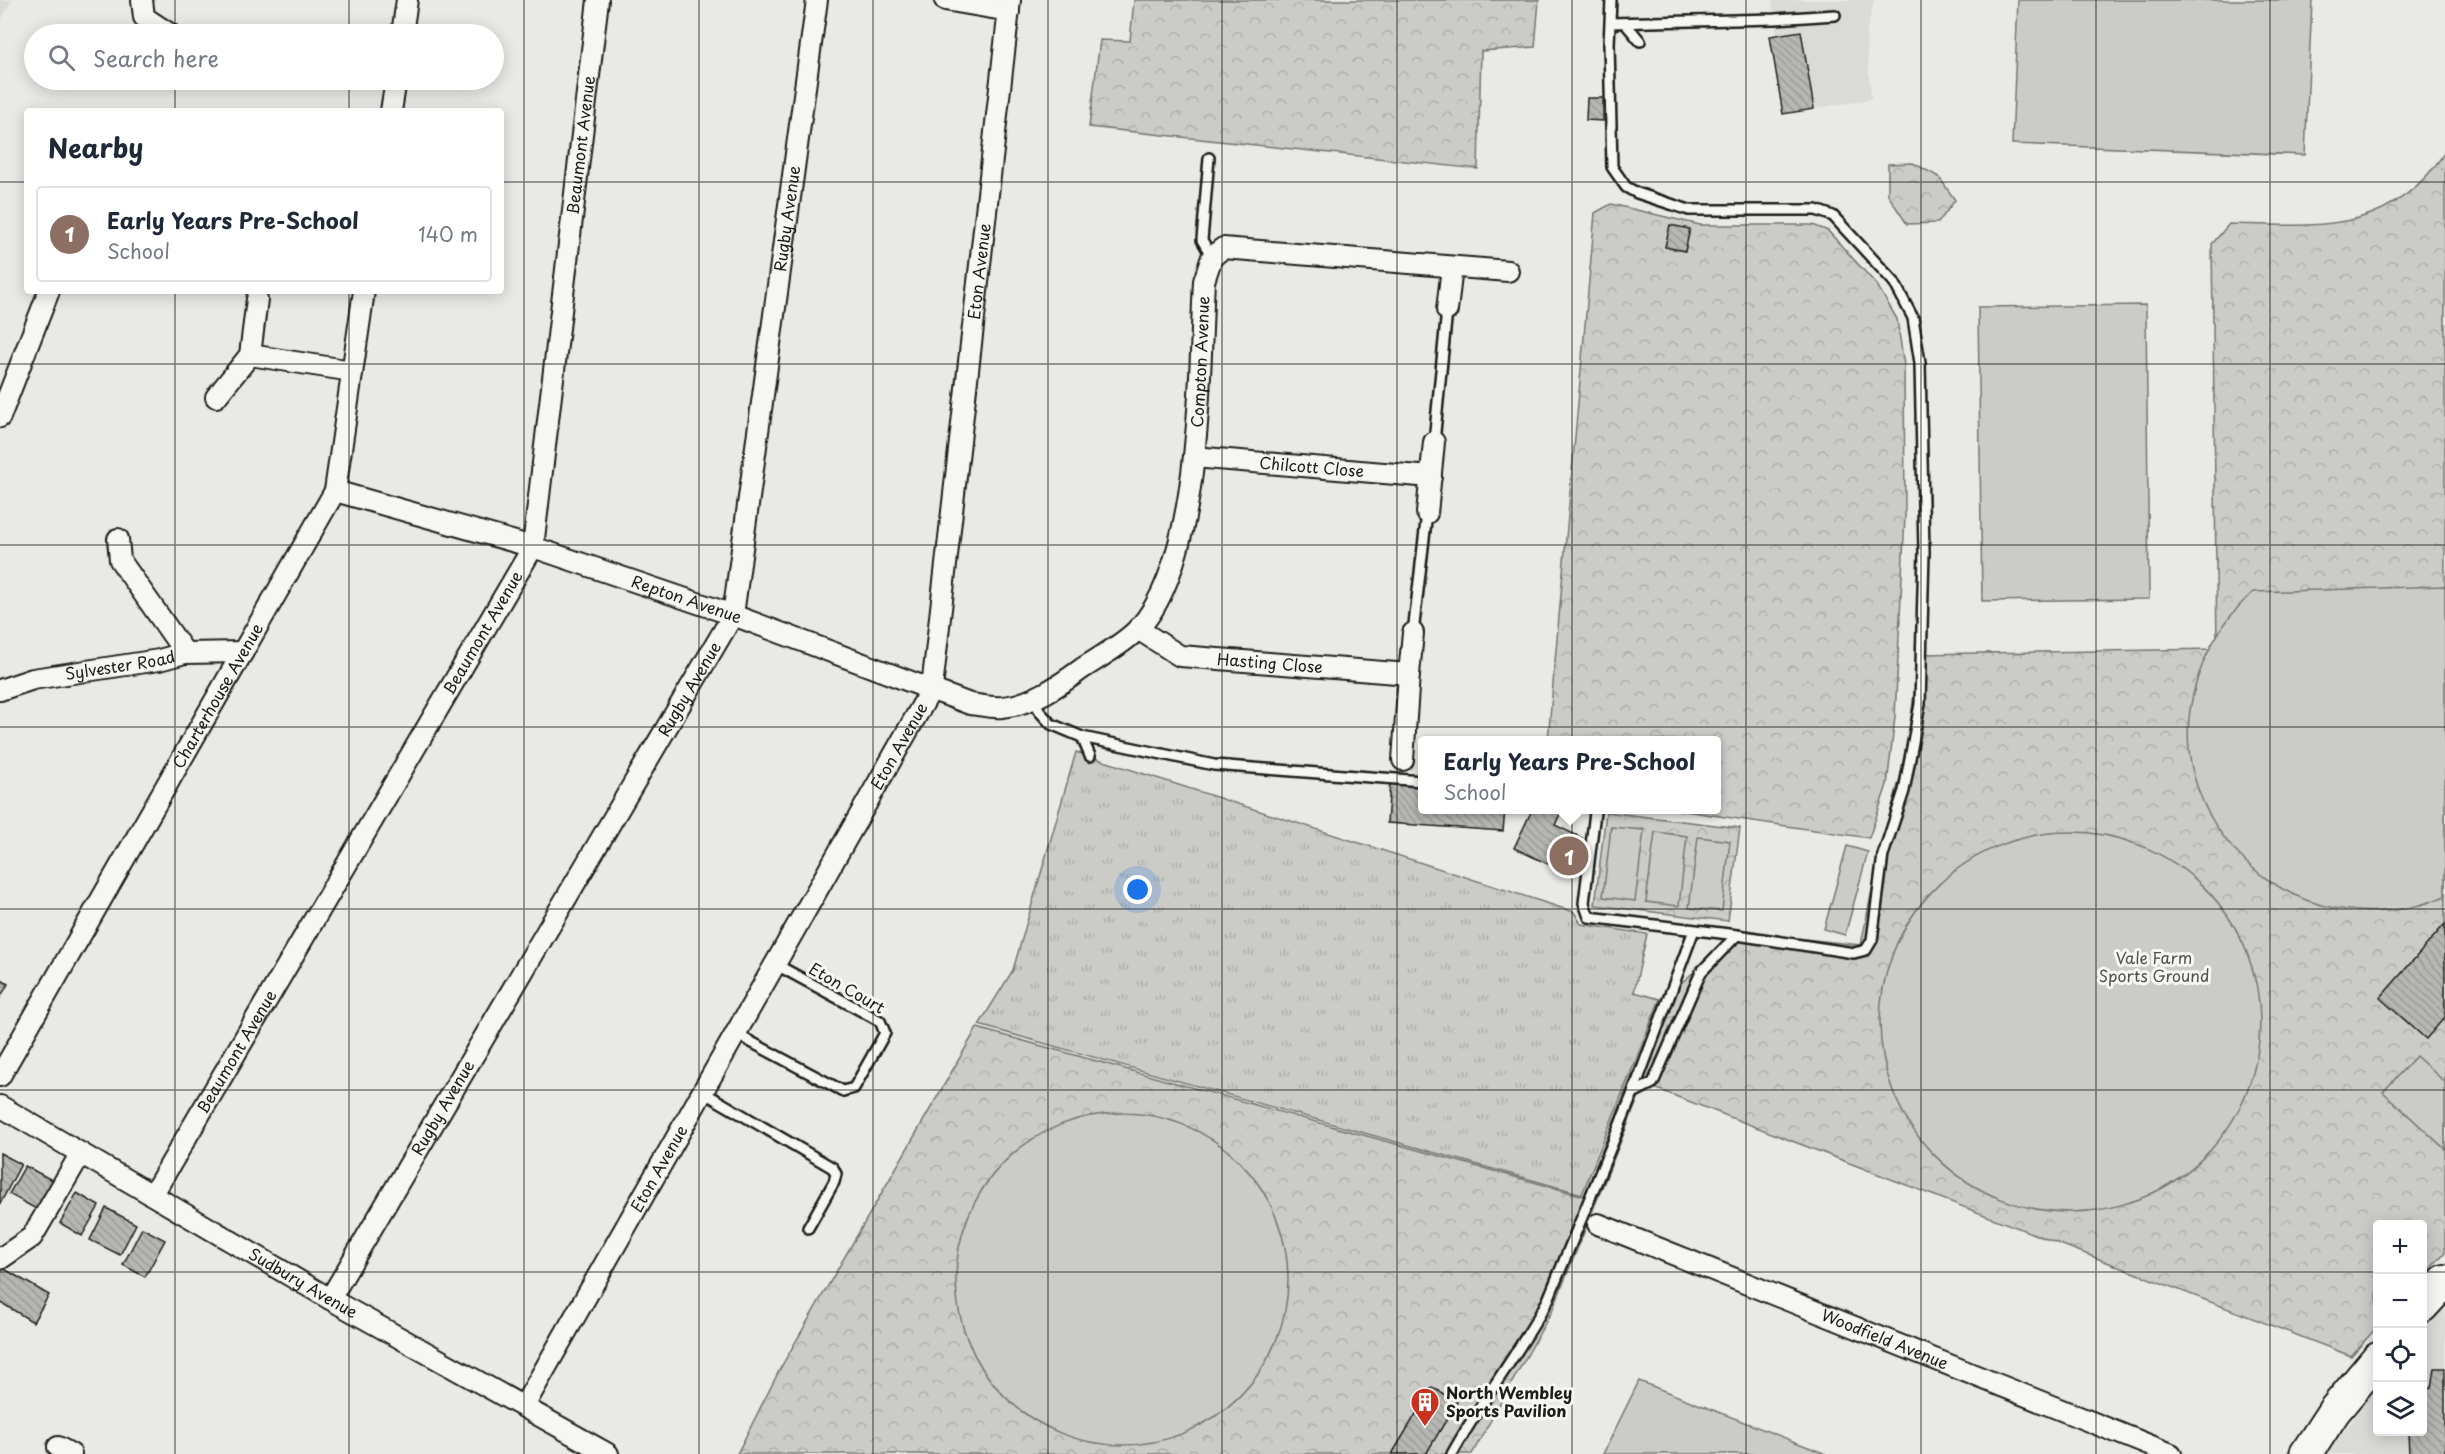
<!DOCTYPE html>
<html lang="en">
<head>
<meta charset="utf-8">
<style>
	:root { --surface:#fff; --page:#f2f2f3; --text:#1f2937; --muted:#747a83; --line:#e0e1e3; --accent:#1a73e8 }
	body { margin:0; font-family:"Playpen Sans",sans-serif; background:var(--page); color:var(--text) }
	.controls { position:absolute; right:18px; bottom:18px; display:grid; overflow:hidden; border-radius:6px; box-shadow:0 3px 15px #0003 }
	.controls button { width:54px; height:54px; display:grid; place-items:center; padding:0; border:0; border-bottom:2px solid var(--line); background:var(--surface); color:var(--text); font:30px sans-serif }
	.you { position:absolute; left:1138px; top:890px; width:21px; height:21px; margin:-15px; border:4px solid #fff; border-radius:50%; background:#1a73e8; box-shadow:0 0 0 9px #1a73e833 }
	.badge { display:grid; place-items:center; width:39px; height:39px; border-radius:50%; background:var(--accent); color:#fff; font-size:20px; font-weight:700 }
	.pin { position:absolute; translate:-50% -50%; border:3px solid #fff; box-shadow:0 2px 6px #0006 }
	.popup { position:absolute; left:1418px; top:736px; width:303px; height:78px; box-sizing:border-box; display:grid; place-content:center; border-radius:6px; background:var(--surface); filter:drop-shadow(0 2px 4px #0005); font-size:20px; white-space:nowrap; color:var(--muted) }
	.popup b { font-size:22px; color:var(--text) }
	.popup::after { content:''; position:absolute; left:50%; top:100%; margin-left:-12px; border:12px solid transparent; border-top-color:var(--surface) }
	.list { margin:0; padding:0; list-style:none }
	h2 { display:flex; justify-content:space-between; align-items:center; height:78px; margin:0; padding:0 24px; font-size:26px }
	h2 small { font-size:20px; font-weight:400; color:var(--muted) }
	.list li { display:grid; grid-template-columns:39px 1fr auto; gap:18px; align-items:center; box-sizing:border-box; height:96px; margin:0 12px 12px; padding:0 12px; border:2px solid var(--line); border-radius:6px }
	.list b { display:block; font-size:22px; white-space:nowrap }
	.list p { margin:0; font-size:20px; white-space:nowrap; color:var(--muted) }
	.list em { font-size:20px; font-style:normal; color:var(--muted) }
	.icon { flex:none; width:33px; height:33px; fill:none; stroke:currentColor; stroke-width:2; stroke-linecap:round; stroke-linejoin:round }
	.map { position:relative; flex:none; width:2445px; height:1454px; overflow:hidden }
	.search { position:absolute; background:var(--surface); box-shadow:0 3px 15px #0003; left:24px; top:24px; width:480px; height:66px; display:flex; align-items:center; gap:15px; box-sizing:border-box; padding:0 21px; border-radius:33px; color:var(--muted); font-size:22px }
	.panel { position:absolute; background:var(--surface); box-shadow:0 3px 15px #0003; left:24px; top:108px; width:480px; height:186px; border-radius:6px }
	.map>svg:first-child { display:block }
	.built { fill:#dadad6 }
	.grass { fill:url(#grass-tufts); stroke:#747472; stroke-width:1.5 }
	.forest { fill:url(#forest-crowns); stroke:#747472; stroke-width:1.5 }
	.garden { fill:#cbcbc7; stroke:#747472; stroke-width:1.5 }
	.building { fill:url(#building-back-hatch); stroke:#1c1c1c; stroke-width:1.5 }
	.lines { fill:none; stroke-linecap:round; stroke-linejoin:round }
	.lane-casing { stroke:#1c1c1c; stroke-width:14 }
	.street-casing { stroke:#1c1c1c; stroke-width:24 }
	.primary-casing { stroke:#1c1c1c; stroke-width:36 }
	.lane { stroke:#f6f6f2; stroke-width:9 }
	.street { stroke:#f6f6f2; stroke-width:20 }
	.primary { stroke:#f6f6f2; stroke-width:32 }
	.grid { fill:none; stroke:#1c1c1c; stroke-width:1.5; stroke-opacity:0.55 }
	.labels { text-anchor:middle; stroke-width:6; stroke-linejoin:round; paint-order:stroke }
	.street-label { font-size:16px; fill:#1c1c1c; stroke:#f6f6f2 }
	.park-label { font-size:16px; fill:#51514f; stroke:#f6f6f2 }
	.poi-label { font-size:16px; font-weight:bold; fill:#1c1c1c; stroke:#f6f6f2; text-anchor:start }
</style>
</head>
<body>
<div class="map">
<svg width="2445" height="1454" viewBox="0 0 2445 1454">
	<defs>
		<pattern id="grass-tufts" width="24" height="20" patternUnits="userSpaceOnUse" patternTransform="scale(1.5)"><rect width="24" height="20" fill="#cbcbc7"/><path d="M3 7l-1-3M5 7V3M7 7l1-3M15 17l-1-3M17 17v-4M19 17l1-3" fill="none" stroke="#aeaeaa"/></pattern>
		<pattern id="forest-crowns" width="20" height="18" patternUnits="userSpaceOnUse" patternTransform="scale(1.5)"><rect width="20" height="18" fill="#cbcbc7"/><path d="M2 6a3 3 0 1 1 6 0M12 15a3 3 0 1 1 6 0" fill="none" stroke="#aeaeaa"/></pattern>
		<pattern id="building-back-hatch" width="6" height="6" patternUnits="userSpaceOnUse" patternTransform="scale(1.5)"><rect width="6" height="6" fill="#b6b6b3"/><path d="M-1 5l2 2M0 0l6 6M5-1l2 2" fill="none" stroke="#9c9c99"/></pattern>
	</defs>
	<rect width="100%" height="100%" fill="#e9e9e5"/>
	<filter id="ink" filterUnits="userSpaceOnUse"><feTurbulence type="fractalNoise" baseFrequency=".0167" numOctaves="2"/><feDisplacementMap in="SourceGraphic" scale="12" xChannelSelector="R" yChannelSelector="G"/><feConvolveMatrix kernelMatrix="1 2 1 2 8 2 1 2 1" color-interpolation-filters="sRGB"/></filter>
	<g filter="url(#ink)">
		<path class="built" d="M0,0H12L0,22Z
			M1772,0H1874L1866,34L1871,99L1783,114L1770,36L1777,34Z
			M2440,1304H2445V1454H2327L2377,1387L2378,1432H2422L2423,1328Z"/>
		<path class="grass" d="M1076,752L1574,912L1581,924L1647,934L1634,992L1660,999L1582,1194L979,1025L1013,970Z"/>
		<path class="forest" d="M1134,0H1539L1535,47L1481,51L1478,169L1089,127L1100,40L1130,41Z
			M2445,152V1252L2423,1277L2422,1224H2378L2377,1327L2351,1356L1644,1084L1553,1309L1472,1454H737L781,1367L977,1028L1584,1196L1661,1001L1739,932L1861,945L1881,845L1906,757L1919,654L2217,649L2212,244L2229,224C2317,226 2390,236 2445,152Z
			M1913,163L1939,177L1955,200L1938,223L1907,224L1888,195V164Z
			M1611,204L1700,225H1813L1828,231L1877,285L1897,319L1904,365L1905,516L1895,717L1887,785L1869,838L1678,810H1716V740H1548L1595,213Z
			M1606,812L1740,828L1728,921L1595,905Z"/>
		<path class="garden" d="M2018,0H2312L2305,155L2012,144Z
			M2146,305L2149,599L1982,601L1978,307Z
			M2445,586V896C2409,912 2373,915 2334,908C2246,891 2176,802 2190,710C2197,664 2219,623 2253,592Z
			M1611,827L1644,830L1635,901L1603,897Z
			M1655,832L1687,836L1679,906L1646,902Z
			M1880 1022a190 190 0 1 1 380 0a190 190 0 1 1-380 0Z
			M1698,837L1730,841L1722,911L1689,908Z
			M1847,846L1868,852L1845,935L1824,929Z
			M2416,1056L2445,1082V1149L2383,1092Z
			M956 1279a166 166 0 1 1 332 0a166 166 0 1 1-332 0Z
			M1639,1381L1826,1454H1603Z"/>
		<path class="building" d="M1801,31L1814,109L1783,114L1770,36Z
			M1587,98H1603V121L1586,120Z
			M1670,225L1690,229L1685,251L1665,247Z
			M1390,783L1422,785V810H1505L1503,831L1387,823Z
			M1532,810H1557L1561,812L1555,825L1582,838L1565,872L1514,848Z
			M2445,924V1017L2426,1039L2380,998Z
			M0,979L8,984L0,998Z
			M0,1153L21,1164L0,1204Z
			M25,1166L54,1181L38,1210L9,1194Z
			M77,1193L99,1206L82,1236L60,1223Z
			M106,1208L136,1224L120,1255L90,1240Z
			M142,1228L165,1240L145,1277L123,1265Z
			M1,1267L49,1295L33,1322L0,1302Z
			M2435,1368H2445V1454H2409L2408,1432H2422V1390L2432,1388Z
			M1432,1387L1457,1402L1426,1454H1392Z"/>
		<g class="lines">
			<g class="lane-casing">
				<path id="lane" d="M1610,23L1775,19L1835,15
					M1625,23L1640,41
					M1209,158L1202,240L1212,257
					M1434,442L1447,310
					M1413,633L1427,513
					M1033,699L1041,713L1051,724L1082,737L1214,765L1422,781
					M1082,737L1090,756
					M1595,812L1584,903L1589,917L1737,935L1854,953L1866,950L1872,940L1883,855L1904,791L1920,704L1924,552L1920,363L1913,318L1894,282L1833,216L1816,210H1689L1637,193L1626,187L1612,167L1609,44L1611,0
					M736,1034L843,1091L854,1088L885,1033L880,1021L775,964
					M703,1092L833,1168L836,1174L834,1182L808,1228
					M1633,1093L1653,1083L1701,972L1737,935
					M1452,1454C1481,1401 1519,1353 1548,1300L1633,1093L1694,930"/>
			</g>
			<g class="street-casing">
				<g id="street">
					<path d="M142,0L144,17L170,34"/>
					<path d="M945,0L1009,11"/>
					<path d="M402,34L407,0"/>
					<path d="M391,111L396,80"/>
					<path d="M1447,310L1452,267"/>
					<path d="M250,355L352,371"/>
					<path d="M216,397L250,355L257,299"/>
					<path d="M0,417L49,291"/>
					<path id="s1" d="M1194,457L1431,477"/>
					<path id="s2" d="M335,491L533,547L733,615L970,704C980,705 992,708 1002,707C1031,705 1060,685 1083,668C1100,657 1125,643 1138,629C1202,562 1199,372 1204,281L1212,257L1223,248L1508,271"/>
					<path d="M1427,513L1434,442"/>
					<path d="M118,539L120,560L185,653"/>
					<path id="s3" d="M1138,629L1180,656L1409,674L1403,760"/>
					<path d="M1409,674L1413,633"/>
					<path id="s4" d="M0,690L33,679L159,660L185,653L243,652"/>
					<path id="s5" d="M0,1076L335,491L364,291"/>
					<path id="s6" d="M0,1106L330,1299L608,1454"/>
					<path id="s7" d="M153,1194L533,547L598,0"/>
					<path id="s8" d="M1598,1224L2171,1454"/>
					<path d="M0,1259L32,1237L81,1153"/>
					<path id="s9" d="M330,1299L733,615L817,0"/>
					<path id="s10" d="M524,1406L932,688L1010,0"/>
					<path d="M58,1447L71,1454"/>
				</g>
			</g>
			<g class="primary-casing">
				<path id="primary" d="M2422,1306L2445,1281
					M2306,1454L2334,1411L2378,1358"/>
			</g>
			<use href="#lane" class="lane"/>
			<use href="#street" class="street"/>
			<use href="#primary" class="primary"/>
		</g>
	</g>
	<path class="grid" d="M175,0V34M349,0V34M524,0V1454M699,0V1454M873,0V1454M1048,0V1454M1222,0V1454M1397,0V1454M1572,0V1454M1746,0V1454M1921,0V1454M2096,0V1454M2270,0V1454M175,80V111M349,80V111M0,182H27M501,182H2445M175,291V1454M349,291V1454M0,364H2445M0,545H2445M0,727H2445M0,909H2445M0,1090H2445M0,1272H2378M2422,1272H2445"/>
	<defs>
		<g id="building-pin" transform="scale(1.5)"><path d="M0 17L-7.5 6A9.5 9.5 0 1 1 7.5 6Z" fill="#c8321e" stroke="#f6f6f2"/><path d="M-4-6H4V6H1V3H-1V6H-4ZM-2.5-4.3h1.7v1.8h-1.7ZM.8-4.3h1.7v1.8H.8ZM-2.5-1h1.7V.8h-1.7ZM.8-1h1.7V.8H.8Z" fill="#fff"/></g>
	</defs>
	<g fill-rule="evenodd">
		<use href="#building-pin" x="1425" y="1402"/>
	</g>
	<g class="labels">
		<g class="street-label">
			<text dy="6" stroke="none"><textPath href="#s7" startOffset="1155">Beaumont Avenue</textPath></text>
			<text dy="6" stroke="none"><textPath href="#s9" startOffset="1194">Rugby Avenue</textPath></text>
			<text dy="6" stroke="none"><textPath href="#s10" startOffset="1245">Eton Avenue</textPath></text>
			<text dy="6" stroke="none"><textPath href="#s2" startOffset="1140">Compton Avenue</textPath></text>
			<text dy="6" stroke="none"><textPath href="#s1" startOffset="118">Chilcott Close</textPath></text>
			<text dy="6" stroke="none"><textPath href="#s2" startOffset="368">Repton Avenue</textPath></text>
			<text dy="6" stroke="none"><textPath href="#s7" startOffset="651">Beaumont Avenue</textPath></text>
			<text dy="6" stroke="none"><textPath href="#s3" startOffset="140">Hasting Close</textPath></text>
			<text dy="6" stroke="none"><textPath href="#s4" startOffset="123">Sylvester Road</textPath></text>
			<text dy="6" stroke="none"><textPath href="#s9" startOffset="708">Rugby Avenue</textPath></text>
			<text dy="6" stroke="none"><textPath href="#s5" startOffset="438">Charterhouse Avenue</textPath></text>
			<text dy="6" stroke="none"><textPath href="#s10" startOffset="759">Eton Avenue</textPath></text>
			<text transform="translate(847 988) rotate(30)" y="6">Eton Court</text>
			<text dy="6" stroke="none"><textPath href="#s7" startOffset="165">Beaumont Avenue</textPath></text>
			<text dy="6" stroke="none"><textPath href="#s9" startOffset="222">Rugby Avenue</textPath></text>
			<text dy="6" stroke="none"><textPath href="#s10" startOffset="273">Eton Avenue</textPath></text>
			<text dy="6" stroke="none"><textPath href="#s6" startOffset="351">Sudbury Avenue</textPath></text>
			<text dy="6" stroke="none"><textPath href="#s8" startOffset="309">Woodfield Avenue</textPath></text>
		</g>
		<g class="park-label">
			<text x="2154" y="964">Vale Farm<tspan x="2154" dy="18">Sports Ground</tspan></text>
		</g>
		<g class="poi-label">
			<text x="1446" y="1399">North Wembley<tspan x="1446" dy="18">Sports Pavilion</tspan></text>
		</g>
	</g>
</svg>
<div class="controls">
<button>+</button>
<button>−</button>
<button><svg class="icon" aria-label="locate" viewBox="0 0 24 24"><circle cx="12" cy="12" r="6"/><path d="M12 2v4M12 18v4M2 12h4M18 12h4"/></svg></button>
<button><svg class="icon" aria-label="layers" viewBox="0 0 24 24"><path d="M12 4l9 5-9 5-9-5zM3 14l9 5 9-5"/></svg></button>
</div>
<div class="you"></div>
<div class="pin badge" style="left:1569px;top:856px;background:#8d6e63">1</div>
<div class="popup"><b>Early Years Pre-School</b>School</div>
<div class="search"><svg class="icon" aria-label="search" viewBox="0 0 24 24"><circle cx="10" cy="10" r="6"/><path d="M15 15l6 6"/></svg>Search here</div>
<section class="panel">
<h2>Nearby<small></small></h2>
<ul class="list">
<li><span class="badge" style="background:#8d6e63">1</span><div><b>Early Years Pre-School</b><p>School</p></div><em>140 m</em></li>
</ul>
</section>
</div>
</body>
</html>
